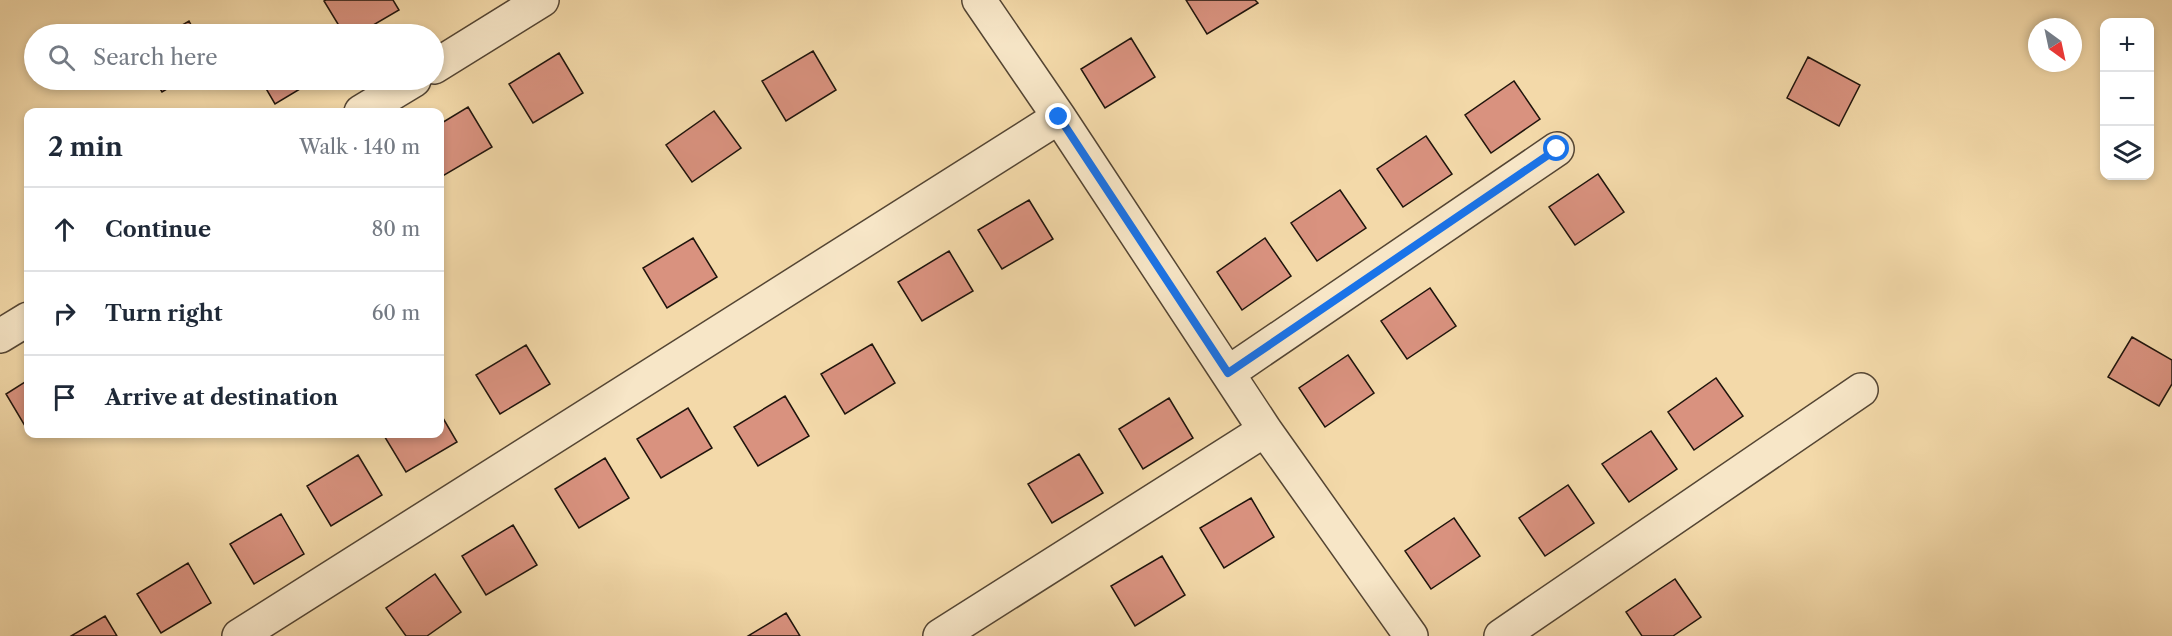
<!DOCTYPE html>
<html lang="en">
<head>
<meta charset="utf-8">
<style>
	:root { --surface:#fff; --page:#f2f2f3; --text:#1f2937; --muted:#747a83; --line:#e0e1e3 }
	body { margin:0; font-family:"Libre Caslon Text",serif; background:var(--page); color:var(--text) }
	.controls { position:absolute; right:18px; top:18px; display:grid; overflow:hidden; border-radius:12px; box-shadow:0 3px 9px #0003 }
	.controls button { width:54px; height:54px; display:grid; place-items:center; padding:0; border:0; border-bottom:2px solid var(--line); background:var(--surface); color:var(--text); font:30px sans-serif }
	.compass { position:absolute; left:2028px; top:18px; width:54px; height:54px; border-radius:50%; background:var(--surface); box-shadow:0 3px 9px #0003; rotate:147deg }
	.stop { position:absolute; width:18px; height:18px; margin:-14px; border:4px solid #1a73e8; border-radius:50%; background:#fff }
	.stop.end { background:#1a73e8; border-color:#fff; box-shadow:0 2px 6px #0008 }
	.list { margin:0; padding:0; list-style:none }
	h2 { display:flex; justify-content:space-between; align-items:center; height:78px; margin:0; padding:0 24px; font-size:26px }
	h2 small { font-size:20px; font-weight:400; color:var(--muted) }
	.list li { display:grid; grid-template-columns:39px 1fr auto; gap:18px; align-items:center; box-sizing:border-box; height:84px; padding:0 24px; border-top:2px solid var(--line) }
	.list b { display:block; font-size:22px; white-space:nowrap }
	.list em { font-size:20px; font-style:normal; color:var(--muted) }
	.icon { flex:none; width:33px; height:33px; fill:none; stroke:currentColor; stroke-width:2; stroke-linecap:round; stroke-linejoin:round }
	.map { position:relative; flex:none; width:2172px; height:636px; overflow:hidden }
	.search { position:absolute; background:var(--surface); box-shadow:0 3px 9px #0003; left:24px; top:24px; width:420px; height:66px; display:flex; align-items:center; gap:15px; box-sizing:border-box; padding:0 21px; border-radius:33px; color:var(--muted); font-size:22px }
	.panel { position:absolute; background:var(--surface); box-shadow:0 3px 9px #0003; left:24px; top:108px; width:420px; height:330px; border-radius:12px }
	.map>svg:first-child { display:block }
	.building { fill:#d9927f; stroke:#1f140c; stroke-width:1.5 }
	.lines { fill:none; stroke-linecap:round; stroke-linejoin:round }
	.minor-casing { stroke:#544533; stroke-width:36 }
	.minor { stroke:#f7e6c7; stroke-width:33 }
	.route { stroke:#1a73e8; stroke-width:8 }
</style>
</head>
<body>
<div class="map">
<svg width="2172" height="636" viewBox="0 0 2172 636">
	<rect width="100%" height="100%" fill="#f3d9a9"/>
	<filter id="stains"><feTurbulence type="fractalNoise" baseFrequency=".00333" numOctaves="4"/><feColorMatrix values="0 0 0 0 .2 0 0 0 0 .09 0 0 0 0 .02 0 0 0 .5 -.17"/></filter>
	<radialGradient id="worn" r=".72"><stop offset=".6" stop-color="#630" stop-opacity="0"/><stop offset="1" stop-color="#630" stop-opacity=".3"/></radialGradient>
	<path class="building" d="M326,0H393L399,10L358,34H344L324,1Z
		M1186,0H1255L1258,3L1207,34Z
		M189,21L196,34H167Z
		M1131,38L1155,77L1105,108L1081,69Z
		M813,51L836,90L786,121L762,81Z
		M559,53L583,93L533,123L509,84Z
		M1808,57L1860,85L1839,126L1787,98Z
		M155,80H182L162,92Z
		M261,80H315L275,104Z
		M1514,81L1540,119L1491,153L1465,115Z
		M468,107L492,147L441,177L440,174V124Z
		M714,111L741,148L692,182L666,145Z
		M1426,136L1452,174L1403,207L1377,169Z
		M1598,174L1624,212L1575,245L1549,207Z
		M1340,190L1366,228L1317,261L1291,223Z
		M1029,200L1053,239L1002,269L978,230Z
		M693,238L717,277L667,308L643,268Z
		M1265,238L1291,276L1242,310L1217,272Z
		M949,251L973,291L922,321L898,282Z
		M1430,288L1456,326L1407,359L1381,321Z
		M2132,337L2172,360V384L2159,406L2108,377Z
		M872,344L895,383L845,414L821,374Z
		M526,345L550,384L500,414L476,375Z
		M1348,355L1374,393L1325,427L1299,388Z
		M1716,378L1743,416L1694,450L1668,412Z
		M28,380V431L6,394Z
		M785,396L809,436L758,466L734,427Z
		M1169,398L1193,438L1143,469L1119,429Z
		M688,408L712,448L661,478L637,439Z
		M440,413L457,442L406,472L383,434H440Z
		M1651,431L1677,469L1629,502L1602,464Z
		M1079,454L1103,493L1052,523L1028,484Z
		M358,455L382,495L331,526L307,486Z
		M605,458L629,498L579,528L555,489Z
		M1568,485L1594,523L1545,556L1519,518Z
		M1251,498L1274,537L1224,568L1200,528Z
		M281,514L304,554L254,584L230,544Z
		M1454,518L1480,556L1431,589L1405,551Z
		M513,525L537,565L486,595L462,556Z
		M1162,556L1185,595L1135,626L1111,586Z
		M188,563L211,603L161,633L137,594Z
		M435,574L461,612L427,636H406L386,608Z
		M1675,579L1701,617L1673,636H1642L1626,612Z
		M786,613L800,636H748Z
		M105,616L117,636H71Z"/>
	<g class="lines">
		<g class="minor-casing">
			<path id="minor" d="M979,0L1059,117L1265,430L1411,636
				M434,67L542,0
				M361,112L414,80
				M0,336L28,319
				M1228,373L1557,149
				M239,636L1059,117
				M940,636L1265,430
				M1501,636L1861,390"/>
		</g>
		<use href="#minor" class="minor"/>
	</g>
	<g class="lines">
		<path class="route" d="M1059,117L1228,373L1557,149"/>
	</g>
	<rect width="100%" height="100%" filter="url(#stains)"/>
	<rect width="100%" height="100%" fill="url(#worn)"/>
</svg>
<div class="controls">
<button>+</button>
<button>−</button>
<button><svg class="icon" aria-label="layers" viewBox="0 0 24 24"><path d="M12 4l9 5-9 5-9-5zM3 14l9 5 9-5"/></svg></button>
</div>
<svg class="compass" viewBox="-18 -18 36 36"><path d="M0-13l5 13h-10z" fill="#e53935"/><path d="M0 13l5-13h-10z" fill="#747a83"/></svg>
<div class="stop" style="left:1557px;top:149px"></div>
<div class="stop end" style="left:1059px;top:117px"></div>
<div class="search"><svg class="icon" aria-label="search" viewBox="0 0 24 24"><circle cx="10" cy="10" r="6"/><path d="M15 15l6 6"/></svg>Search here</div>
<section class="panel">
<h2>2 min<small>Walk · 140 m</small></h2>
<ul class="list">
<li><svg class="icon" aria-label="ahead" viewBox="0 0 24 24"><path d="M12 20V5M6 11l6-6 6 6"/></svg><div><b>Continue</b></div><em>80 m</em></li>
<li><svg class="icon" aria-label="right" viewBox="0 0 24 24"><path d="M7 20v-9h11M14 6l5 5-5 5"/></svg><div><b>Turn right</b></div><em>60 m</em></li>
<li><svg class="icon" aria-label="arrive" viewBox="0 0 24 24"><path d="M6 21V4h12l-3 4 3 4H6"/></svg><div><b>Arrive at destination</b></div></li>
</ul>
</section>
</div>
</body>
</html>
